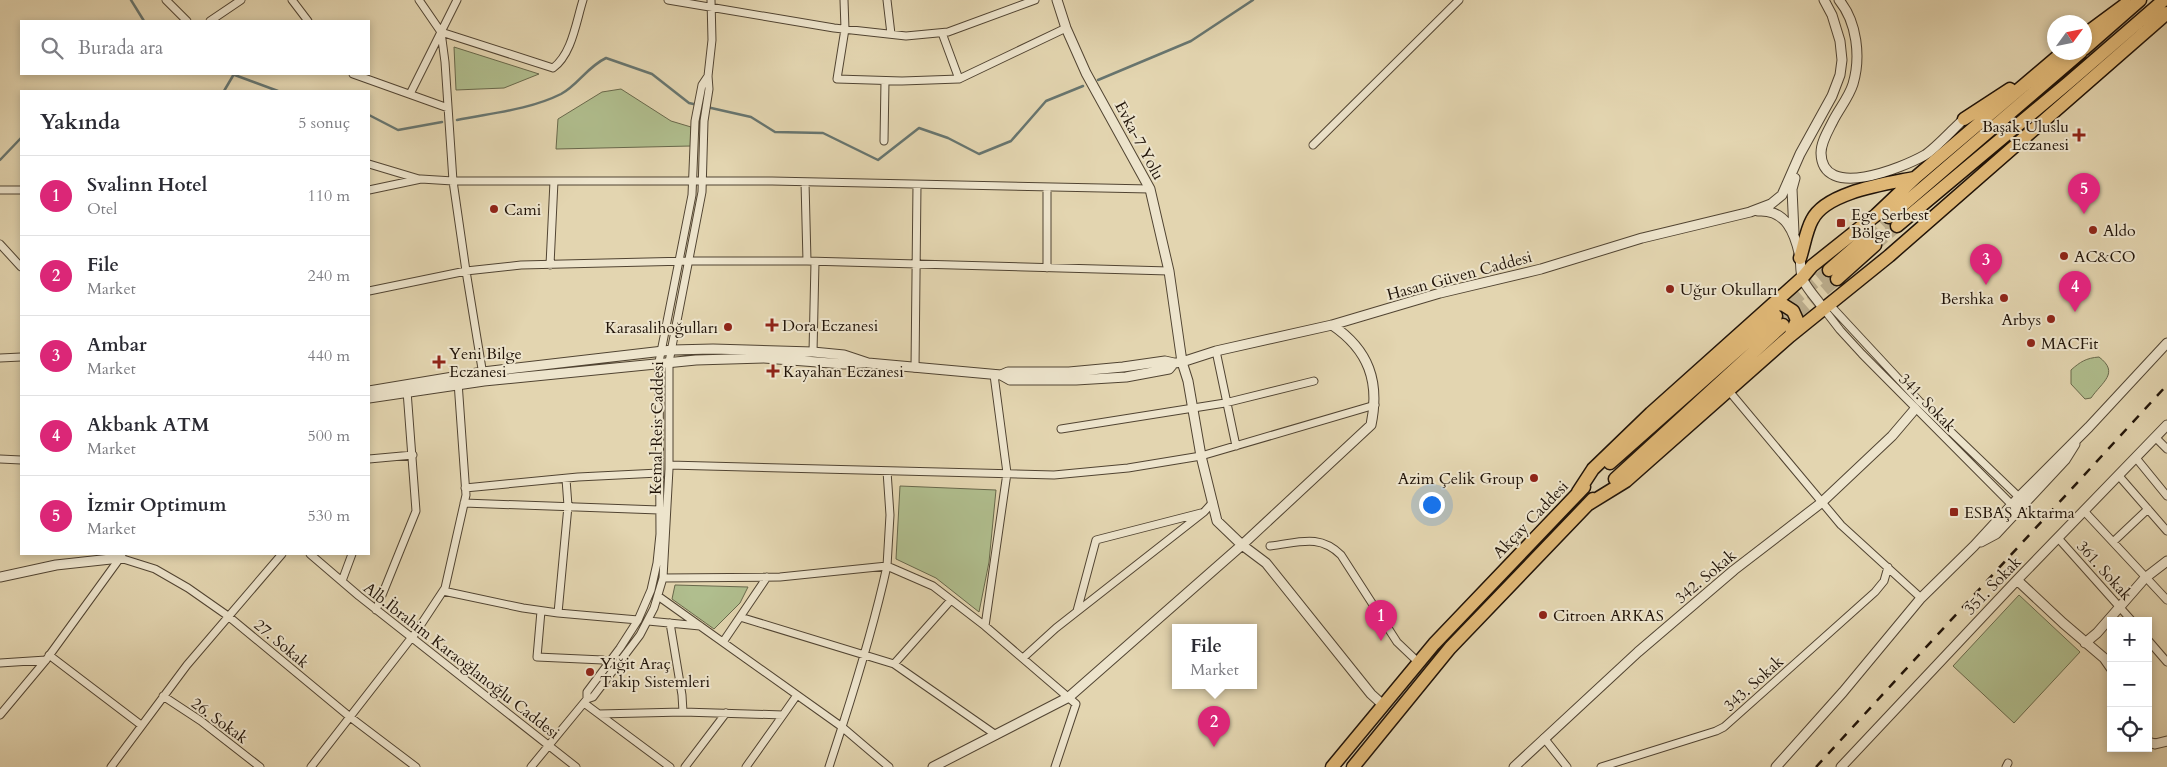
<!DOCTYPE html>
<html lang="tr">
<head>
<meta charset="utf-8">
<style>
	:root { --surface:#fff; --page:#f7f7f7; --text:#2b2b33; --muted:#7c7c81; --line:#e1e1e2; --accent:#db2777 }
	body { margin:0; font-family:Cardo,serif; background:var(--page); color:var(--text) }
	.controls { position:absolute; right:15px; bottom:15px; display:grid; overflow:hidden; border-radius:0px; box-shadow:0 2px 8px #0003 }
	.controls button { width:45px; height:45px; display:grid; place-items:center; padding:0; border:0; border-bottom:1px solid var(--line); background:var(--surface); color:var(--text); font:25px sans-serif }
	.compass { position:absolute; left:2047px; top:15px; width:45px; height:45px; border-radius:50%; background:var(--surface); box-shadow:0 2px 8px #0003; rotate:57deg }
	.you { position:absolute; left:1431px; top:504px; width:18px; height:18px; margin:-12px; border:4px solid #fff; border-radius:50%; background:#1a73e8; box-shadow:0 0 0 8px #1a73e833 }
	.badge { display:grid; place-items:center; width:32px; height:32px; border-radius:50%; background:var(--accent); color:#fff; font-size:16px; font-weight:700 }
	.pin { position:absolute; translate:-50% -41px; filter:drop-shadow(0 1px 2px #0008) }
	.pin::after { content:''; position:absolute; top:26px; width:18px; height:15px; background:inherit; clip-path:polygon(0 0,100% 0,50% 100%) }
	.popup { position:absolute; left:1172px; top:624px; width:85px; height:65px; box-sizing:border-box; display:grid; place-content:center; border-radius:0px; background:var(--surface); filter:drop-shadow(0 1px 4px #0005); font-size:16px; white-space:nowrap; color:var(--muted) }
	.popup b { font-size:19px; color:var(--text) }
	.popup::after { content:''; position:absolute; left:50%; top:100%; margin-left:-10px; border:10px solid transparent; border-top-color:var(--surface) }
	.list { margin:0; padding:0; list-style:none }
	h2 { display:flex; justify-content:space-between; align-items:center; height:65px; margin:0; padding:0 20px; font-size:21px }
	h2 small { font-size:16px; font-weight:400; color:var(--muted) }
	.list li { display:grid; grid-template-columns:32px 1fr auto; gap:15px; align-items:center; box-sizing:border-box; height:80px; padding:0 20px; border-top:1px solid var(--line) }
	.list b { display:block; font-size:19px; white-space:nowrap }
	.list p { margin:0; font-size:16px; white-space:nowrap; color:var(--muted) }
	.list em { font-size:16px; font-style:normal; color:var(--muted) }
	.icon { flex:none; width:28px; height:28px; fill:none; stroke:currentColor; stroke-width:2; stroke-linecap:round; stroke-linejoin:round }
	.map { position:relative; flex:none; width:2167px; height:767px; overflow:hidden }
	.search { position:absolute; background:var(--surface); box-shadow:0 2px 8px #0003; left:20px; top:20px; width:350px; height:55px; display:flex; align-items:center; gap:12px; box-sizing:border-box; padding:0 18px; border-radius:0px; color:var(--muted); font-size:19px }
	.panel { position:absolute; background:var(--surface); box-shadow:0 2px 8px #0003; left:20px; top:90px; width:350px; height:465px; border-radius:0px }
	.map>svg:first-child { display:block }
	.green { fill:#b0be8e; stroke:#68684b }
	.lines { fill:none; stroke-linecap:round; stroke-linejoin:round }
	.stream { stroke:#67756f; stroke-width:2.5 }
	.trunk-tunnel { stroke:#bcae8e; stroke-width:12; stroke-dasharray:12 6; stroke-linecap:butt }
	.minor-casing { stroke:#514432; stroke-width:9 }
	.tertiary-casing { stroke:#514432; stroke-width:11 }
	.trunk-casing { stroke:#201308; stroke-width:15 }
	.minor { stroke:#ede4cc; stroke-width:7 }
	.tertiary { stroke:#ede4cc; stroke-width:9 }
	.trunk { stroke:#e2ba78; stroke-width:12 }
	.rail { stroke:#201308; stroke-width:2.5; stroke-dasharray:9 9; stroke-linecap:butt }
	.poi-dot { fill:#8f2418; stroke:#ede4cc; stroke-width:2 }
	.labels { text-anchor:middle; stroke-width:4; stroke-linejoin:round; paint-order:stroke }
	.poi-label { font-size:16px; fill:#201308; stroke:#ede4cc; text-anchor:start }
	.street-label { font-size:16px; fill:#201308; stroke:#ede4cc }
</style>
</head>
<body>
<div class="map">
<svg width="2167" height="767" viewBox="0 0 2167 767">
	<rect width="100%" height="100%" fill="#e3d5b0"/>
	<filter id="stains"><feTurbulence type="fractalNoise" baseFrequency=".004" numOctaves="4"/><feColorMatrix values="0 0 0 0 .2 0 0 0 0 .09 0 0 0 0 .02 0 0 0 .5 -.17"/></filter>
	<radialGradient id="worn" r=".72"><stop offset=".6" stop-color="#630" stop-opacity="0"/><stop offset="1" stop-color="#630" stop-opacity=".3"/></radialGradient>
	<path class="green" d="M454,47L539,74L504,88L456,90Z
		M621,89L671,121L691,127V146L556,149L558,119L602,92Z
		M2099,357C2120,373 2102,382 2091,398L2085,399L2071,384V370C2080,362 2086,358 2099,357Z
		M900,486L996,490L989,562L979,612L936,578L896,559Z
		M675,585L748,587L740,603L714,629L672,599Z
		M2019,595L2080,652L2014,723L1953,666Z"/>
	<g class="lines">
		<path class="stream" d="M131,0L144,21
			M232,74L278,91
			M1098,80L1191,41L1253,0
			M224,91L234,74
			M369,115L398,130L442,122
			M457,120C491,113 529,110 561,94C578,85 587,67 606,58L652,74L689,103L751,117L775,132L823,133L878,160L919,128L948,138L979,154L1011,141L1046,101L1083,86
			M0,160L21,138"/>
		<path class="trunk-tunnel" d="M1868,236L1889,217
			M1875,245L1897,226
			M1778,314L1829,270
			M1783,325L1837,279"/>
		<g class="minor-casing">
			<path id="minor" d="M166,0L187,21
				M292,0L308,21
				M419,0L441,32L553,68C572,54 576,22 583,0
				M457,0L441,32L445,62L453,181L466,271L483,375
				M668,0L834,28L906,36L948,32L1035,0
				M844,0L845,29L837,79L902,81L959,79L1066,28
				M887,0L891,34
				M210,21L241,0
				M942,33L959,79
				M353,74L448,108
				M410,94L441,32
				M884,141L885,81
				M1313,145L1459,0
				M369,164L419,179
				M805,182L807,261
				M0,190H21
				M369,190L421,179L453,181H772L1150,189
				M0,244L21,267
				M550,265L554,181
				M1047,268V187
				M369,291L466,271L521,265L689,261H807L1169,271
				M1829,304L1920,402L2021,499
				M1823,308L1840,330L1862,354L2015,508
				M1216,351L1236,446
				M813,352L815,262
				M0,358L21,357
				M915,368L917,185
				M1729,391L1841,525L1921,598
				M1061,429L1225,403L1314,381
				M2156,438L2167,449
				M2136,458L2167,496
				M0,459L21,460
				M369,459L413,455
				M669,465L1054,475L1128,468L1201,456L1375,405
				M887,471L890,515L887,566L933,586L985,626L1076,704L1055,767
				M2119,476L2167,531
				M566,479L568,506L558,613L638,620
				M465,488L578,477L659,473
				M464,503L659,510
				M2084,511L2167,600
				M2058,538L2132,621
				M2113,542L2148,509
				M1270,546C1298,543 1319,533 1341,555L1397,642L1418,662
				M310,554L359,596L576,767
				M342,581L352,554
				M443,591L523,608L558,613
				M658,596L842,727C859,674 875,621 887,566L780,577L663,578
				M376,610L416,511L407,391
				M541,611L537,657L603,660L609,663
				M1077,611L1096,540L1201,513
				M740,617L894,664L996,735
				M648,621L700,626
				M670,623L682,695L683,712
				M985,626L1007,473L994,375
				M412,638L445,588L466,495L458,382
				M2148,640L2167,662
				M723,642L767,577
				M49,655L141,725
				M1023,658L1056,628L1204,512L1213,502
				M0,663L46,660
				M894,664L951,600
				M163,696L201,721L260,767
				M587,699V692L620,648L638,620L651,590L657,563L660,534L659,362L692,195L695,121L702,85L708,76
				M584,703L670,767
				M599,714L683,712L783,715L797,695
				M0,715L46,660L120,558L155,569L188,588L228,616L350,717L416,767
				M1544,738L1567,767
				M111,767L187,665L282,554
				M311,767L412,637
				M531,767L587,699L593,697L640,635L654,608L663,578L669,469V362L702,192L704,121L709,89L708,76L712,40L711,0
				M685,767L726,713
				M746,767L783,715
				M829,767L842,727L889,767
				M1601,767L1716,731L1724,727L1875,592L1884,581L1888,567
				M2006,767L2008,763"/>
		</g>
		<g class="tertiary-casing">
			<path id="tertiary" d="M1057,0L1066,28L1086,73L1150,189L1169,271L1182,362L1188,381L1201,456L1217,521L1242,545L1266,563L1371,694L1382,704
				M1839,0C1857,22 1861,57 1853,84C1849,97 1839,109 1833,121C1828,131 1821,142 1821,153C1822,201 1902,168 1925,155C1935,149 1954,128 1964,119
				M1758,211C1786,209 1795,233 1800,257C1801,264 1800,273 1803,280C1808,290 1817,299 1823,308
				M1794,233L1792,189L1795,178
				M1001,375L1008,372H1069L1123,367L1165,361L1174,363L1182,362L1216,351L1332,325L1440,293L1541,269L1642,238L1750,212L1771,204L1782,195L1800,154L1832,96L1840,75L1842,60L1840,41L1832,15L1824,0
				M369,391L483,372L672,350L713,349L813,352L844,355L868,363L1001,375L1010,380H1076L1126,377L1169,369L1174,363
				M369,398L484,381L696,360L764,358L844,364L863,363
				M1981,542L1996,534L2065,460L2075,444
				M0,577L56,565L120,558L121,554
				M2017,580L2063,623L2104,658L2111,668
				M2085,643L2097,633L2145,578L2167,561
				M2148,742L2155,744L2167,741
				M933,767L1069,697L1242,545L1371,425C1380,382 1369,350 1332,325
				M1514,767L1638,652L1734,570L1821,503L1892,436L1915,409
				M1776,767L1843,692L1921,598L1974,546L2019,497L2089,427L2167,343
				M1841,767L2017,580L2167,425"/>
		</g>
		<g class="trunk-casing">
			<path id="trunk" d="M2084,35L2126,4
				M2084,49L2140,0
				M1964,119L2010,89
				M1889,217L2081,52
				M1897,226L2068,83L2164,0
				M1800,258C1804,246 1806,231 1812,220C1826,192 1885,184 1914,178
				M1829,270L1868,236
				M1837,279L1875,245
				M1771,306L1782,304L1793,311L1797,320L1791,334
				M1610,463L1776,316
				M1615,479L1783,325
				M1578,492L1593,469L1651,413L1802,278L1812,266L1876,215L1916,177L2063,52
				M1587,505L1626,481L1790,336L1889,256L2167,13
				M1332,767L1434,644L1584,487
				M1353,767L1450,648L1593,499"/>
		</g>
		<use href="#minor" class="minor"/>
		<use href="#tertiary" class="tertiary"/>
		<use href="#trunk" class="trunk"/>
		<path class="rail" d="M1816,767L2167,385"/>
	</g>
	<g class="poi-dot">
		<path d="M2076.5 127.5h5v5h5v5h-5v5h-5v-5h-5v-5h5z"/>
		<circle cx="494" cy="209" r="5"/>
		<rect x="1836" y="218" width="10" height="10" rx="2.5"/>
		<circle cx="2093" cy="230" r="5"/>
		<circle cx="2064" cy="256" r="5"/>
		<circle cx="1670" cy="289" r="5"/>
		<circle cx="2004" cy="298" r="5"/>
		<circle cx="2051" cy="319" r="5"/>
		<path d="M769.5 317.5h5v5h5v5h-5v5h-5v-5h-5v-5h5z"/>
		<circle cx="728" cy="327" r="5"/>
		<circle cx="2031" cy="343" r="5"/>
		<path d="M436.5 354.5h5v5h5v5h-5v5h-5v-5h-5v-5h5z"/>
		<path d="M770.5 363.5h5v5h5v5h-5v5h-5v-5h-5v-5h5z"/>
		<circle cx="1534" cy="478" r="5"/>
		<rect x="1949" y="507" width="10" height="10" rx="2.5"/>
		<circle cx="1543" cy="615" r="5"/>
		<circle cx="590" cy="672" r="5"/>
	</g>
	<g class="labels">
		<g class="poi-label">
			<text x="2069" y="132" text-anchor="end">Başak Uluslu<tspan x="2069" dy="18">Eczanesi</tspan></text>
			<text x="504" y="215">Cami</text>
			<text x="1851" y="220">Ege Serbest<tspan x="1851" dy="18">Bölge</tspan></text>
			<text x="2103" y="236">Aldo</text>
			<text x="2074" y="262">AC&amp;CO</text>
			<text x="1680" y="295">Uğur Okulları</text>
			<text x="1994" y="304" text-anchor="end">Bershka</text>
			<text x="2041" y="325" text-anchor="end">Arbys</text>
			<text x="782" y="331">Dora Eczanesi</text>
			<text x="718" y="333" text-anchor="end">Karasalihoğulları</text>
			<text x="2041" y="349">MACFit</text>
			<text x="449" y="359">Yeni Bilge<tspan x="449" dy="18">Eczanesi</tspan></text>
			<text x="783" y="377">Kayahan Eczanesi</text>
			<text x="1524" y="484" text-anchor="end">Azim Çelik Group</text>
			<text x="1964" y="518">ESBAŞ Aktarma</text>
			<text x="1553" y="621">Citroen ARKAS</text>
			<text x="600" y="669">Yiğit Araç<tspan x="600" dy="18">Takip Sistemleri</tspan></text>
		</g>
		<g class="street-label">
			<text transform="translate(1140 140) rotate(62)" y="6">Evka-7 Yolu</text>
			<text transform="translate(1459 275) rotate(-15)" y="6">Hasan Güven Caddesi</text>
			<text transform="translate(1928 402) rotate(46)" y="6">341. Sokak</text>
			<text transform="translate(656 428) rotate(-89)" y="6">Kemal Reis Caddesi</text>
			<text transform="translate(1530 519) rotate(-46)" y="6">Akçay Caddesi</text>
			<text transform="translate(2105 570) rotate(48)" y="6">361. Sokak</text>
			<text transform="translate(1705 576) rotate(-40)" y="6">342. Sokak</text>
			<text transform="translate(1992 585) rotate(-46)" y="6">351. Sokak</text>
			<text transform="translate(282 643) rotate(40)" y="6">27. Sokak</text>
			<text transform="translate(462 660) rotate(38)" y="6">Alb.İbrahim Karaoğlanoğlu Caddesi</text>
			<text transform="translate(1753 683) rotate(-42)" y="6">343. Sokak</text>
			<text transform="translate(220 720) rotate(36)" y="6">26. Sokak</text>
		</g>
	</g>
	<rect width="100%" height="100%" filter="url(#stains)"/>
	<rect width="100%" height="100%" fill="url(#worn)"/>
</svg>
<div class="controls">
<button>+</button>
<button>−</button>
<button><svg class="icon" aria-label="locate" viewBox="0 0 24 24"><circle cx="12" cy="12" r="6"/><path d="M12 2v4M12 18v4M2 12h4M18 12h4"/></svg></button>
</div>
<svg class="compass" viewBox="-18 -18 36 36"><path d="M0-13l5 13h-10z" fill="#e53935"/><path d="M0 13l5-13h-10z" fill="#7c7c81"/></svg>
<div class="you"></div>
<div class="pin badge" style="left:1381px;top:641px">1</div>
<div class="pin badge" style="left:1214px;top:747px">2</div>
<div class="popup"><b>File</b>Market</div>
<div class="pin badge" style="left:1986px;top:285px">3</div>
<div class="pin badge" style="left:2075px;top:312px">4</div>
<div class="pin badge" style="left:2084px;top:214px">5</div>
<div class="search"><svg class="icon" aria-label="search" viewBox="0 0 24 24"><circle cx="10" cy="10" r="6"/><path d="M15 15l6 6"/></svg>Burada ara</div>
<section class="panel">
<h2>Yakında<small>5 sonuç</small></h2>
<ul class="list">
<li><span class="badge">1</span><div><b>Svalinn Hotel</b><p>Otel</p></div><em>110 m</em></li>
<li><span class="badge">2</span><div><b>File</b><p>Market</p></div><em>240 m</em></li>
<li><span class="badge">3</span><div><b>Ambar</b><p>Market</p></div><em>440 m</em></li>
<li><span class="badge">4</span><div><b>Akbank ATM</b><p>Market</p></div><em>500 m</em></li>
<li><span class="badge">5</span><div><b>İzmir Optimum</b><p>Market</p></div><em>530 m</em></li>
</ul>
</section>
</div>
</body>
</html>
